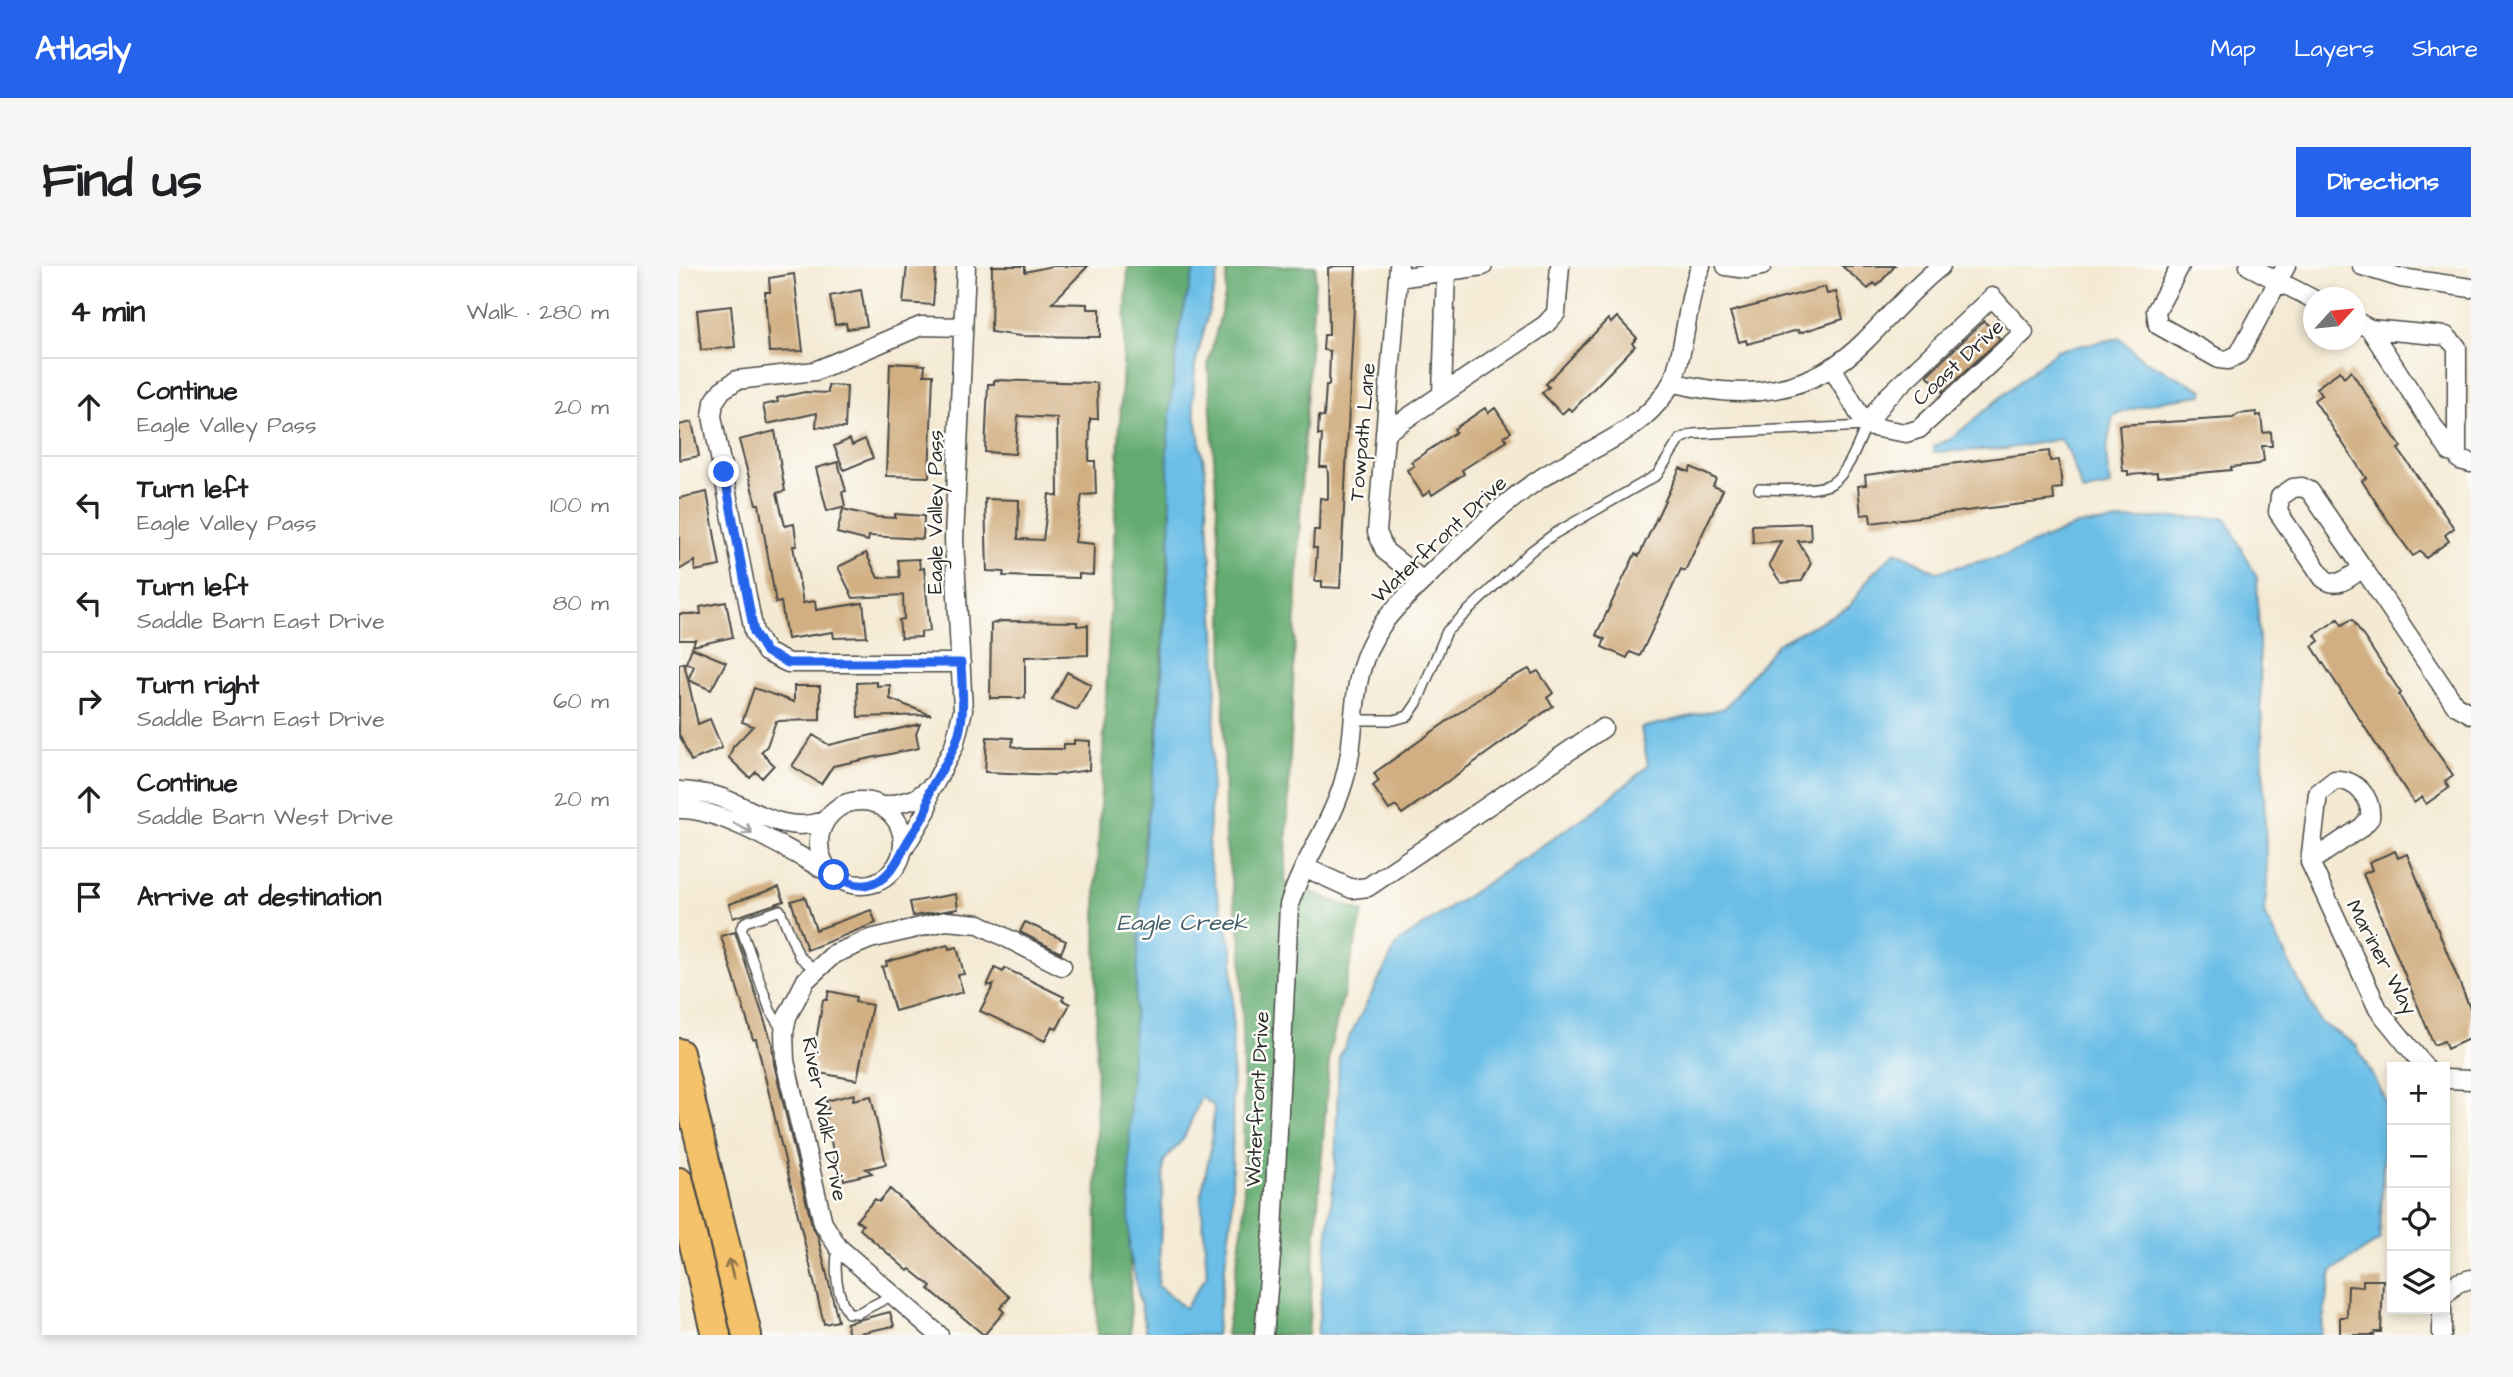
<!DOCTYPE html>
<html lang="en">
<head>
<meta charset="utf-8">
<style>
	:root { --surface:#fff; --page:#f6f6f6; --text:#202124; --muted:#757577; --line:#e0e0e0; --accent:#2563eb }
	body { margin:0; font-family:"Architects Daughter",sans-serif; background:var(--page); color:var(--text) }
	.controls { position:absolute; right:21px; bottom:21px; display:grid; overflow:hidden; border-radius:0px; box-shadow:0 4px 10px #0003 }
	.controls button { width:63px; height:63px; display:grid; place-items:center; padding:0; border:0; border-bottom:2px solid var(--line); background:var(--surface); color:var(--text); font:35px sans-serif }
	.compass { position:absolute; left:1624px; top:21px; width:63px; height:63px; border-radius:50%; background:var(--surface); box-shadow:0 4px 10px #0003; rotate:63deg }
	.stop { position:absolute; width:21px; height:21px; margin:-16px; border:5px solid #2563eb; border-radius:50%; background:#fff }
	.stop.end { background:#2563eb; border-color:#fff; box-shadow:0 2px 7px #0008 }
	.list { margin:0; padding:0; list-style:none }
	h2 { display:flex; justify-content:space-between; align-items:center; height:91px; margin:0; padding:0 28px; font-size:30px }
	h2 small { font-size:23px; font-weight:400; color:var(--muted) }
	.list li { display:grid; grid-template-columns:46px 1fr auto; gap:21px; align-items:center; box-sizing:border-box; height:98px; padding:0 28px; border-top:2px solid var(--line) }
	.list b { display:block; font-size:26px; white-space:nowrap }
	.list p { margin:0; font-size:23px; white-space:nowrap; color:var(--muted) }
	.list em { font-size:23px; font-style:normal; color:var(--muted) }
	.icon { flex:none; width:38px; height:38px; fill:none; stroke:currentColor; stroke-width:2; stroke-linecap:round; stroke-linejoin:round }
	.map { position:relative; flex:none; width:1792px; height:1069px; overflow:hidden; border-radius:0px }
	header { display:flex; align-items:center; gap:42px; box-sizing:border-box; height:98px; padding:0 35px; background:var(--accent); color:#fff }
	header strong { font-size:33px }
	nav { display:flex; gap:38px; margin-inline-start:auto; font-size:24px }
	.intro { display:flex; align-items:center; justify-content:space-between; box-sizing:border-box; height:168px; padding:0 42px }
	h1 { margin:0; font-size:49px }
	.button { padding:18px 32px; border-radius:0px; background:var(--accent); color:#fff; font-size:24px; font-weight:700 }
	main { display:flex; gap:42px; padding:0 42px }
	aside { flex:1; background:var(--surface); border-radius:0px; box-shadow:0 4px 10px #0003 }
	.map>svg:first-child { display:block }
	.forest { fill:#64ab71; stroke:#486b4e; stroke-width:2 }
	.water { fill:#6abee7; stroke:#4a7489; stroke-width:2; fill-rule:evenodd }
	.building { fill:#d1af82 }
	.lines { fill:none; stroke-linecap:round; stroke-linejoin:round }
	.service-casing { stroke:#494844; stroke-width:12 }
	.minor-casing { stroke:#494844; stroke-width:21 }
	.primary-casing { stroke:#494844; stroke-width:32 }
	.service { stroke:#fff; stroke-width:9 }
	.minor { stroke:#fff; stroke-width:18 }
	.primary { stroke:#f3c26a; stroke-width:28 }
	.oneway { stroke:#a0a0a0 }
	.oneway2 { stroke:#8f764a }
	.route { stroke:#2563eb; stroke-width:9 }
	.labels { text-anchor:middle; stroke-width:5; stroke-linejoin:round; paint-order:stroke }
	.street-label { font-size:21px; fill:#2b2b2b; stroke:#fdfcf7 }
	.water-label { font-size:23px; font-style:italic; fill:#415e6d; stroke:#fdfcf7 }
</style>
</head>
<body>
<header>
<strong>Atlasly</strong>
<nav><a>Map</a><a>Layers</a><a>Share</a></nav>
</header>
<div class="intro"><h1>Find us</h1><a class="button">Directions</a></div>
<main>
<aside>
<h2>4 min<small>Walk · 280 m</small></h2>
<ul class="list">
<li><svg class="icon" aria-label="ahead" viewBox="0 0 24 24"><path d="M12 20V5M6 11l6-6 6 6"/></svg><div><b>Continue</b><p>Eagle Valley Pass</p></div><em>20 m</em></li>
<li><svg class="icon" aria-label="left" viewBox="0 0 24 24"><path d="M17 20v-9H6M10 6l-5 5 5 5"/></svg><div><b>Turn left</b><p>Eagle Valley Pass</p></div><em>100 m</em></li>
<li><svg class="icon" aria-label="left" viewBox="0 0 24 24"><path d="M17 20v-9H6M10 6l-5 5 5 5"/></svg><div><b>Turn left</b><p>Saddle Barn East Drive</p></div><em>80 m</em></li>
<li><svg class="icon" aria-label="right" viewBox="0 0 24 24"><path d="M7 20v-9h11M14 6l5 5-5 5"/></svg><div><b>Turn right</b><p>Saddle Barn East Drive</p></div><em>60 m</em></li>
<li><svg class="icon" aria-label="ahead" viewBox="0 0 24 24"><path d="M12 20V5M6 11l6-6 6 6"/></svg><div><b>Continue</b><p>Saddle Barn West Drive</p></div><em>20 m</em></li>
<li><svg class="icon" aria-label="arrive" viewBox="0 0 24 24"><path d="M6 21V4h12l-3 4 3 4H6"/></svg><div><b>Arrive at destination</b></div></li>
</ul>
</aside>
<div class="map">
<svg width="1792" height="1069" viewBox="0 0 1792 1069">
	<rect width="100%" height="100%" fill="#fdfcf7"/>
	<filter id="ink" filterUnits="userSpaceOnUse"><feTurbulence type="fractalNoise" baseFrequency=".0143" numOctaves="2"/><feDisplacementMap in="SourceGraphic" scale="14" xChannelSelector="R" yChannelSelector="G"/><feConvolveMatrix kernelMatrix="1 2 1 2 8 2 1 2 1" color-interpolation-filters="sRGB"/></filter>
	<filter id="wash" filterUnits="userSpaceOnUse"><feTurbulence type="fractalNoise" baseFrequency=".00686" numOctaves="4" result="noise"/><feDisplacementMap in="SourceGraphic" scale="28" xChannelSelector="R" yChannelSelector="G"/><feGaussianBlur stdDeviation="1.57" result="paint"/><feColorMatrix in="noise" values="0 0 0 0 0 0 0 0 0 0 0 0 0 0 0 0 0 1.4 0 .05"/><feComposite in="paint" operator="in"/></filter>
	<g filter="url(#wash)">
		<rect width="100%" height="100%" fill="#f4ead4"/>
		<path class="forest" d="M449,0H516L500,63L489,202L492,254L476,497L466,572L451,987L452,1069H418L417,622Z
			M549,0H637L623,202L606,616L684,646L651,784L629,1069H547L565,950L563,683L546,574L544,336L529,98L546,30Z"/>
		<path class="water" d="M516,0H541L516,100L514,136L526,203L538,398L529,591L554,687L553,946L537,1069H468L450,983L451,825L466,572L479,476L488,333L492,249L488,189L491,144L500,63ZM522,831L535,840L532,881L522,930L528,1009L506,1042L479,1020L485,895L505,872Z
			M1441,72L1464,94L1524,124L1523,129L1486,134L1434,149L1427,187L1431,220L1404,226L1390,187L1381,173L1326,183L1255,186V180L1272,173L1378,84Z
			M1473,252H1547L1578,312L1588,620L1585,648L1641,756L1677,779L1707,835L1701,974L1653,1005L1641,1069H638L656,903L660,791L719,677L917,543L969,500L962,462L1046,442L1098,378L1170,341L1193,308L1217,285L1257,306L1327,289L1398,259Z"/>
		<g id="blocks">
			<path class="building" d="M228,0H257L254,39L224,37Z
				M313,0H346V6L373,0H409L373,37L408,38V43H421V71L341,70L312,66Z
				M656,0H677L661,322L643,321V315H636L638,282H634L635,264H640L641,232L649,233V208L648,201H641L643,169H639L640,150L645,151L647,119H650L651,85L644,84L645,69H650L649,2Z
				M1163,0H1216L1198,20L1195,17L1189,23Z
				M115,8L124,85L90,86L86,26H91L90,12Z
				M1146,21L1148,28L1157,26L1164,53L1120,67L1119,64L1068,78L1067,74L1060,76L1051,46Z
				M182,24L188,60L168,63L167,57L156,59L151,30Z
				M52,40L56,81L22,84L18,44Z
				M938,51L958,72L953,77L956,80L893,145L889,142L883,148L863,127L870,121L867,118L929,53L932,57Z
				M1305,55L1321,73L1264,126L1248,109Z
				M211,97L246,99L245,109H254L250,211L207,210Z
				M1661,105L1665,111L1672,105L1722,181L1719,183L1775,262L1766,269L1770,275L1747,292L1742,285L1734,290L1718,268L1683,215L1687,212L1635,134L1642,129L1637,122Z
				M315,114L418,117L419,153H411L410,195H416L417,228L403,229L396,276L415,278L414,309L400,308V312L324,310L325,306L308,305L306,233L340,234L339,273L364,274L370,228L379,230L378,152L339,150L336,188L306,186L309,118H315Z
				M149,119L168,120L166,162L137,161L138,147L88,158L84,139L99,136L98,132L126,126L149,127Z
				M806,142L809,147L816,142L832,166L825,170L828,175L783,204L785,208L753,229L751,225L744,230L728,204L735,200L732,196L777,166L775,163Z
				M1577,146V150L1582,149L1584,167L1592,166L1593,180H1583L1585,195L1580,198L1552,201V204L1478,211V207L1449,209V205H1444L1440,159L1554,152L1559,148Z
				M13,156L20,190L0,194V159Z
				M96,165L106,225L98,227L106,260L115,258L118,280H114L124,337L136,335L137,344L184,337L188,371L155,372L154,366L108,373L102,336L97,337L80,238H77L60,174Z
				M171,173L173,179L186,173L194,192L165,204L155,180Z
				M1370,185L1371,195L1380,194L1383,222L1374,223L1375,234L1192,257L1191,248L1182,249L1179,220L1187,219L1186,209Z
				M159,196L167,225L163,226L166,240L148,245L137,202Z
				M1012,201L1037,213L1034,220L1044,224L1006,305L1002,303L961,390L951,386L948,392L923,381L926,373L917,369L956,288L960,290L1001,202L1010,206Z
				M28,226L41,300L16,305L15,295L0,304V232Z
				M164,243L197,251L216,252V248L245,250L244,273L190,270L189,275L158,267Z
				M1131,257L1132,274L1119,275L1132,297L1123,315L1102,317L1090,299L1102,275L1074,277L1073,259Z
				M187,287L199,312L221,311L219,294L240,293L241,303L245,302L251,365L242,366V371L222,372L220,354L225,353L224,329L174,332L159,301Z
				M47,336L54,371L14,380L16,374H0V348H22L21,341Z
				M1659,353L1663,359L1673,353L1722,427L1720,429L1733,451L1774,509L1766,515L1770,522L1747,538L1743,531L1735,537L1633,380L1640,375L1636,369Z
				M323,355L398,356V360L409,359V389L346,391V432H311L312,358Z
				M13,382L47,396L32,424L9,414L19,458L31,453L43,482L12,495L0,468V398L5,397L9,414L15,400L7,397Z
				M850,403L853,408L859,405L874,427L868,432L874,440L723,548L717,540L710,544L694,520L700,515L695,507L825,415Z
				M388,406L412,419L398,444L373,434Z
				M198,416V420L211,419V433L252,449L179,451L178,417Z
				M115,420H141V454L97,455L88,480L82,486L95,499L83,512L77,506L71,512L50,492L54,481L74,460L63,456L75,422L115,436Z
				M241,458L237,468L240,482L154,500L142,518L113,500L134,469L150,479Z
				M308,471L334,472L333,480L346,483H385V478H395V474L411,475L410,504L376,509L306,506Z
				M1716,585L1719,592L1728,588L1792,745V772L1768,783L1765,775L1755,779L1684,608L1693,604L1690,596Z
				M100,621L105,635L54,652L50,638Z
				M277,628L279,643L234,650L231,636Z
				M126,631L137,664L192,644L197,657L128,684L112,635Z
				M346,656L387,675L382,687L341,666Z
				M56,666L93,777L95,798L133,960L139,971L159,1055L145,1058L77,773H74L42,670Z
				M269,679L270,683L278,681L285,708L279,709L284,726L216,745L203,701L208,700L207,696Z
				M316,702L324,706L326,702L385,731L383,734L391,738L378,763L373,760L366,775L301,745L315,718L308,720Z
				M150,725L177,731L176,736L193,739L178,814L135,806L137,798L133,797L140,757L144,734H148Z
				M175,828L174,834L192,830L207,898L187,903L193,907L165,914L163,906L159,907L145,844L149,843L147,835Z
				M211,923L331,1031L321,1042L325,1046L305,1069L250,1023L252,1020L231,1003L229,1005L181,963L184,959L177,954L196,933L200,936Z
				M1684,1014H1704L1702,1066H1696L1695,1069H1661V1051H1668L1669,1020L1684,1021Z
				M211,1046L215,1060L170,1069L167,1057Z"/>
		</g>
	</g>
	<g filter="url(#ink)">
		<use href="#blocks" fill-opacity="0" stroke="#494844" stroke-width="2"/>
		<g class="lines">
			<g class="service-casing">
				<path id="service" d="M675,454H715L729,450L738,437L768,365L852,285L875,268L978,209L1001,173L1014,168L1187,160C1179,177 1170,206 1153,217C1140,226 1097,223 1080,223
					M104,766L91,744L62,662L66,656L101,644L120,690L136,704
					M159,981C155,1004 157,1027 169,1047H179L214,1029"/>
			</g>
			<g class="minor-casing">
				<path id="minor" d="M720,0L698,266L706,285L744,315
					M1047,0L1068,3L1083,0
					M1501,0L1477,45L1479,59L1540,93L1549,94L1560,88L1599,15L1570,0
					M1607,0L1599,15L1634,33
					M1683,0L1722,12L1792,22
					M719,12L804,0
					M1313,31L1345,66L1240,163L1227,167L1187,160L1206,133Z
					M1676,55L1691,63L1767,70L1778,81V189L1781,194L1792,197
					M1691,63L1771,186L1778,189
					M1153,101L1187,160
					M993,116C1064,135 1131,130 1186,75C1211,50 1234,22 1262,0
					M763,128L767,5
					M706,167L866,59L877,47L881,0
					M1623,221L1631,225L1684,302C1670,311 1659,324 1644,312L1599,246L1601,231L1614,222Z
					M1684,302L1776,439L1792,448
					M282,397H109L87,386L75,366L33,150L35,136L43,124L58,114L136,105L242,60L284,61
					M1656,514C1677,513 1693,532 1691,552L1683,561L1631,596L1639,527Z
					M0,525C14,526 29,527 43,532C80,546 104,568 146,555
					M140 577a42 42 0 1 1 84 0a42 42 0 1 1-84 0Z
					M205,541L236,533L255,519L275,480L284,444L275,273L287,0
					M0,543C44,542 114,587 153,608
					M224,584L248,544L250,526
					M1631,596L1699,743L1746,801
					M625,601L673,623L689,621L924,462
					M1766,813L1792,814
					M1766,1029L1778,1017L1792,1013
					M1763,1043V1069
					M260,1069L159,981L144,957L106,795L105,766L108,751L127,714L155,688L191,673L267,655L300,658L383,700
					M585,1069L594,967L610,639C623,596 651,561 664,518C682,460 665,411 705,356C719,337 739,320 756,303C790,271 822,238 861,213C905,184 959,170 989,123C1007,95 1006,33 1022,0"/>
			</g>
			<g class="primary-casing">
				<path id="primary" d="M0,787L68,1069
					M0,916L37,1069"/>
			</g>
			<use href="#service" class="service"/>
			<use href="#minor" class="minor"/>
			<use href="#primary" class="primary"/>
		</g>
		<defs><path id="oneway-shaft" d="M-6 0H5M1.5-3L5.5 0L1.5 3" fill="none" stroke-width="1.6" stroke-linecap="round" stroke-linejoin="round" transform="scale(1.75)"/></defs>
		<use class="oneway" href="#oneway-shaft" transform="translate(64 562) rotate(28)"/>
		<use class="oneway2" href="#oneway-shaft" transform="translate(52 1003) rotate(-104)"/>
	</g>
	<g class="lines" filter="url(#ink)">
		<path class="route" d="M45,206L75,366L87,386L109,397H282C283,421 286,444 280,467C274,489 261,505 251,524C248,530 250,539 247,545C242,558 231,569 225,582C210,614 190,632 155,609"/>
	</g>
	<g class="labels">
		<g class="street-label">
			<text transform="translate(1279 96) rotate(-43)" y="7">Coast Drive</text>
			<text transform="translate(683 166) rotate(-85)" y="7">Towpath Lane</text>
			<text transform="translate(256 246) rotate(-90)" y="7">Eagle Valley Pass</text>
			<text transform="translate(760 273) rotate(-43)" y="7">Waterfront Drive</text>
			<text transform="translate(1703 691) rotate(62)" y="7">Mariner Way</text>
			<text transform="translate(578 833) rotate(-87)" y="7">Waterfront Drive</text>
			<text transform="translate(146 853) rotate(79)" y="7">River Walk Drive</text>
		</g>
		<g class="water-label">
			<text x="503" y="664">Eagle Creek</text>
		</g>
	</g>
</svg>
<div class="controls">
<button>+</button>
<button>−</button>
<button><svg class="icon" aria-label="locate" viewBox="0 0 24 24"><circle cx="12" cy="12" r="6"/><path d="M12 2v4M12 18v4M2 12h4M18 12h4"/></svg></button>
<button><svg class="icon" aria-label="layers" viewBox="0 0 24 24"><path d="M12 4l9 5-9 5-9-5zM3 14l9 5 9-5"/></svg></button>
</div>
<svg class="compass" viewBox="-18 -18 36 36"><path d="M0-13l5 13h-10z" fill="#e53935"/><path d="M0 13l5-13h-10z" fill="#757577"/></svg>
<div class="stop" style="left:155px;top:609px"></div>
<div class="stop end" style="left:45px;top:206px"></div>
</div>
</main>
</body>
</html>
